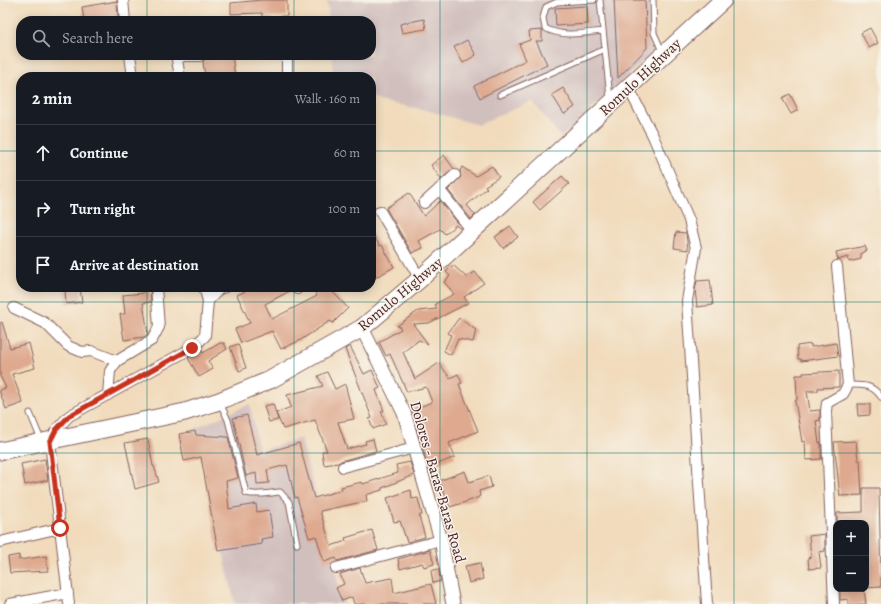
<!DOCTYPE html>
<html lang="en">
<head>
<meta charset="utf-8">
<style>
	:root { --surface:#171b24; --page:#20242c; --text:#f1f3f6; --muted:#9ea1a6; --line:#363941 }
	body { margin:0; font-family:Alegreya,serif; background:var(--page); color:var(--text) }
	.controls { position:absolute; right:12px; bottom:12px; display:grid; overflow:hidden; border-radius:8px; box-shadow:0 2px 10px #0003 }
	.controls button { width:36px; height:36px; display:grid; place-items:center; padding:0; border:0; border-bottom:1px solid var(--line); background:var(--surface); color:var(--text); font:20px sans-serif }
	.stop { position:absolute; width:12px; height:12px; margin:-9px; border:3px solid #c8321e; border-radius:50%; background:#fff }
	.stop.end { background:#c8321e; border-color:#fff; box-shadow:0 1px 4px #0008 }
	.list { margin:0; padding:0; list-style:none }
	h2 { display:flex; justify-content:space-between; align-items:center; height:52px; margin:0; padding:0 16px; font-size:17px }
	h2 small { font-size:13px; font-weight:400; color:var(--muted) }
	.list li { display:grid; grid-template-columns:26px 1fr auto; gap:12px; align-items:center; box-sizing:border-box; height:56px; padding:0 16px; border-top:1px solid var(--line) }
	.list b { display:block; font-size:15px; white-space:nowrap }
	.list em { font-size:13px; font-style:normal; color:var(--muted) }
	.icon { flex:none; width:22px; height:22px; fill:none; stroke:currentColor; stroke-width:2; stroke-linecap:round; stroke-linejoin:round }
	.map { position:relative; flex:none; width:881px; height:604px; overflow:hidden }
	.search { position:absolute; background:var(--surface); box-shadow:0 2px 10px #0003; left:16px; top:16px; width:360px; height:44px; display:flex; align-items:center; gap:10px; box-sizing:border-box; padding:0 14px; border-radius:16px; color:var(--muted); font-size:15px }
	.panel { position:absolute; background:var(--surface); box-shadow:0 2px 10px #0003; left:16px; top:72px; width:360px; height:220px; border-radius:16px }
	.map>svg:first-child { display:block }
	.industrial { fill:#d1bfbe }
	.building { fill:#dea98e }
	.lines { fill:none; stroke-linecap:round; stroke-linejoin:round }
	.service-casing { stroke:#84615e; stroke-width:7 }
	.minor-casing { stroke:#84615e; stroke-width:12 }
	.tertiary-casing { stroke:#84615e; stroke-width:15 }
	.trunk-casing { stroke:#84615e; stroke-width:19 }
	.service { stroke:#fff; stroke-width:5 }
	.minor { stroke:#fff; stroke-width:10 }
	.tertiary { stroke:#fff; stroke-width:13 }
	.trunk { stroke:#fff; stroke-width:17 }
	.route { stroke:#c8321e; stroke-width:5 }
	.grid { fill:none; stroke:#0f766e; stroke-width:1; stroke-opacity:0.55 }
	.labels { text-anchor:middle; stroke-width:3; stroke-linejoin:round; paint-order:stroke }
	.street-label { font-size:15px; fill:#4a1f2b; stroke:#f7f3e8 }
</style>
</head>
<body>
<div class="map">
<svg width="881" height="604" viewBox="0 0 881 604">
	<rect width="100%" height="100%" fill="#f7f3e8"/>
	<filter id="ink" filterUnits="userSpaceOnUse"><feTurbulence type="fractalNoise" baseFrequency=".025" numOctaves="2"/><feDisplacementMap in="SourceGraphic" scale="8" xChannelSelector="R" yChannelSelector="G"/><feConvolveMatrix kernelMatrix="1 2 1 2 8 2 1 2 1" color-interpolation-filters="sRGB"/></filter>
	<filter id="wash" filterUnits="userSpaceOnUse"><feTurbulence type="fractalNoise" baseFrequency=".012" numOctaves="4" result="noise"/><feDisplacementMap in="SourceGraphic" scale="16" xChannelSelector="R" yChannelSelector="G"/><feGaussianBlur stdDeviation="0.9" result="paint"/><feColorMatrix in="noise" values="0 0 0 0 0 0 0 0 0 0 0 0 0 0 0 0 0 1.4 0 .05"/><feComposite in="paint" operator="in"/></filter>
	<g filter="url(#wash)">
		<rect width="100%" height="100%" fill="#f1dbbc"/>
		<path class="industrial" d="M327,0H650L651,54L561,137L532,101L478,125L426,110L379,101L371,96V77H339L333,74L332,55H371V21H329Z
			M250,404L259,451L301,438L344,604H235L194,429Z"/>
		<g id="blocks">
			<path class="building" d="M261,0H287V16L262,17V13L231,14V3Z
				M614,0H645L647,48L618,78Z
				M117,1L118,17L84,21L82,7Z
				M587,6L588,24L556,26L555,8Z
				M424,19L426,29L402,33L400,24Z
				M870,28L878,43L869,48L861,33Z
				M542,30V41H536L547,64L480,98L474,86L526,60L519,44L530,40L529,31Z
				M467,40L476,55L463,63L454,47Z
				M206,55H232L235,77H205L203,62Z
				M563,88L575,107L564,114L552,95Z
				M790,94L798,110L791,114L782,98Z
				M444,155L454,169L441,179L431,165Z
				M492,166L499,177L485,186L487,188L467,205L475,215L471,219L448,190L461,177L460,171L462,167L476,176Z
				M562,176L569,184L540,210L533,202Z
				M409,193L424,216L440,201L461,227L459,228L456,225L445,234L440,229L419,241L423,248L412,253L386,208Z
				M510,226L518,237L503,248L495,237Z
				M371,232L380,246L382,245L394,267L371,280Z
				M676,232L686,233L688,250L674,248Z
				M865,246L867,251L861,253V259L849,262L848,257L838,260L836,252Z
				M453,265L466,277L475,272L484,283L464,297L468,303L429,323L413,324L428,344L419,340L403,352L415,379L439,363L450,378L458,374L462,383L459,384L478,431L449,443L455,457L428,468L416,426L418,425L412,410L432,402L426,387L407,392L390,354L386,356L379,342L401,329L399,326H397L418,311L437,309L435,304L454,294L444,282L450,276L446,272Z
				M710,280L713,305L697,307L695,290L697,281Z
				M254,287H289L290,291L265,304L272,319L317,296L311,287H328L348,308L333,323L330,321L299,341L281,349L272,331L241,343L235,329L250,323L237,295Z
				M80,288L82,302L66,304L65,290Z
				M150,288L151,302L143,303L148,334L144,337L124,340L120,314H125L123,295L143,293V289Z
				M459,318L476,330L473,342L458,339L451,355L444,351L451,335L448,333Z
				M2,322L10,348L29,343L35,368L12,374L23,403L6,409L0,393V390L6,388L0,376V323Z
				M220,343H224L227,349L208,361L213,369L199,377L188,358L201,349L203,353Z
				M836,343L838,356L801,361V359H798L797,346L811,344V347Z
				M238,344L246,368L239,371L230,347Z
				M350,346L364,374L372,370L380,388L376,390L384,411H381L386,424L373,429L369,419L372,418L345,349Z
				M839,371V387L818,388V391H807L810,411L820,410V420L816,421L819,443L821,442V459L806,460L805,441L802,442L795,401L797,400L796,375H803V373Z
				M327,372L335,389L345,384L354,419L338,422L347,449L366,444L365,441L373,439L376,451L341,461L338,463L324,465L322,451H327L315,420L283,429L276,413L291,407L287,395L323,386L318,376Z
				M273,404L278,420L269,422L264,406Z
				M857,404H870V415L858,416Z
				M247,415L257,455L299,443L314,498L342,490L341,487L362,482L363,484L398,473L396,465L410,462L414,475L382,488V490L366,495L367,501L320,511L331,546L346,541L345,538L372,530L378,550L337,561L336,558L324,562L316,536L309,538L297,497L295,498L287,465L267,470L269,483L257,484L256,473L246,476L233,418Z
				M195,431L196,435L228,437L238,478L226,481L229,509L256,504L257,512L269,510L273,537L261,539L262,544L218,551L201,457L184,461L179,434Z
				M148,439L153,466H154L159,482L135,489L125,443Z
				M856,441L858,460H860L862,495L840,496L834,442Z
				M45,459L48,480L25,485L21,464Z
				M465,471L469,482L489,476L492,487L479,491L480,496L475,499L450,507L439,481Z
				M863,488H879L881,587L866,588V548H868L866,523H837V513L863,512Z
				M411,490L412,499L418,498L422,515L419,516L425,537L407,542L400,521L394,522L387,498Z
				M825,534V551L819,552L821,568L809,569L808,558L811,557L809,536Z
				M430,550L434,564L424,567L422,563L400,569L398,559Z
				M19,555V560L46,556L48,571L10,573L8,557Z
				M480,563L483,579L469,583L465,566Z
				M360,568L365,583L392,578L394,593L431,584L436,604H354L352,597L342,601L336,588L344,584L340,574Z
				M438,569L441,581L433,583L431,571Z
				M840,589H864L866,604H848V599L840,600Z"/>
		</g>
	</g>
	<g filter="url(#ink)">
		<use href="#blocks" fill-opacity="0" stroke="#84615e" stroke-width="1"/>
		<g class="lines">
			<g class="service-casing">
				<path id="service" d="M594,0L557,2L546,7L543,18L545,28C563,38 584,33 603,31
					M600,0L610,98
					M653,0L654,33L662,51
					M500,95L605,49
					M848,385C863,385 872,384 881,397
					M220,403L228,420L246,493C257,496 269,493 280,492L289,502L297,544
					M30,413L41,440"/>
			</g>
			<g class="minor-casing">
				<path id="minor" d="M123,0L125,21
					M130,55L133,77
					M180,77L177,60L182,56H200
					M287,77V55
					M628,87L653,136L689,220L696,248L687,301L707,604
					M439,189L472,231
					M424,203L455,175
					M380,211L420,279
					M204,287L208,301
					M295,287L297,289
					M14,308L45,323L68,346L82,352L91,351L117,361
					M108,395L110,371L117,361L152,340L159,327L156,287
					M343,467L414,448
					M0,542L60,528
					M336,568L441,540
					M10,604L68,593
					M69,604L50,442L56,430L69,416L192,348L205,336L208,301L219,289L225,287
					M834,604L826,411L827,403L843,394L848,385L837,266"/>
			</g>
			<g class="tertiary-casing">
				<path id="tertiary" d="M362,328L404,413L441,540L453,604"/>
			</g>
			<g class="trunk-casing">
				<path id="trunk" d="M0,451L185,412L219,401L270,380L362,328L420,279L723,0"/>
			</g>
			<use href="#service" class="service"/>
			<use href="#minor" class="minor"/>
			<use href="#tertiary" class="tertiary"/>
			<use href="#trunk" class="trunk"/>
		</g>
	</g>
	<g class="lines" filter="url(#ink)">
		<path class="route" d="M60,528L50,442L56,430L69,416L192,348"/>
	</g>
	<path class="grid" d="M147,0V21M294,0V21M440,0V604M587,0V604M734,0V604M147,55V77M294,55V77M0,151H21M371,151H881M147,287V604M294,287V604M0,302H881M0,453H881"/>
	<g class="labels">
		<g class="street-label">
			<text transform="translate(640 77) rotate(-43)" y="5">Romulo Highway</text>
			<text transform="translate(400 294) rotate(-40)" y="5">Romulo Highway</text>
			<text transform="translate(438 482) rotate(74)" y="5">Dolores - Baras-Baras Road</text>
		</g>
	</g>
</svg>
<div class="controls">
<button>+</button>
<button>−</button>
</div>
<div class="stop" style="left:60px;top:528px"></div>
<div class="stop end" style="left:192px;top:348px"></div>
<div class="search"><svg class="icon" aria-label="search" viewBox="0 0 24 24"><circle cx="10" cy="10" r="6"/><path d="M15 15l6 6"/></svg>Search here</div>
<section class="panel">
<h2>2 min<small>Walk · 160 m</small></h2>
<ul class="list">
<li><svg class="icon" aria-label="ahead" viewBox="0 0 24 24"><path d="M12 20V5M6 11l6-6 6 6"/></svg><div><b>Continue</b></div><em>60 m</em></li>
<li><svg class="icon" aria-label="right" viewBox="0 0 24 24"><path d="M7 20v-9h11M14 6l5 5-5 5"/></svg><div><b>Turn right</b></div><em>100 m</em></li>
<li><svg class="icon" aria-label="arrive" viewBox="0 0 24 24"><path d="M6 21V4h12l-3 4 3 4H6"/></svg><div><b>Arrive at destination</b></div></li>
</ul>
</section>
</div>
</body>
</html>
